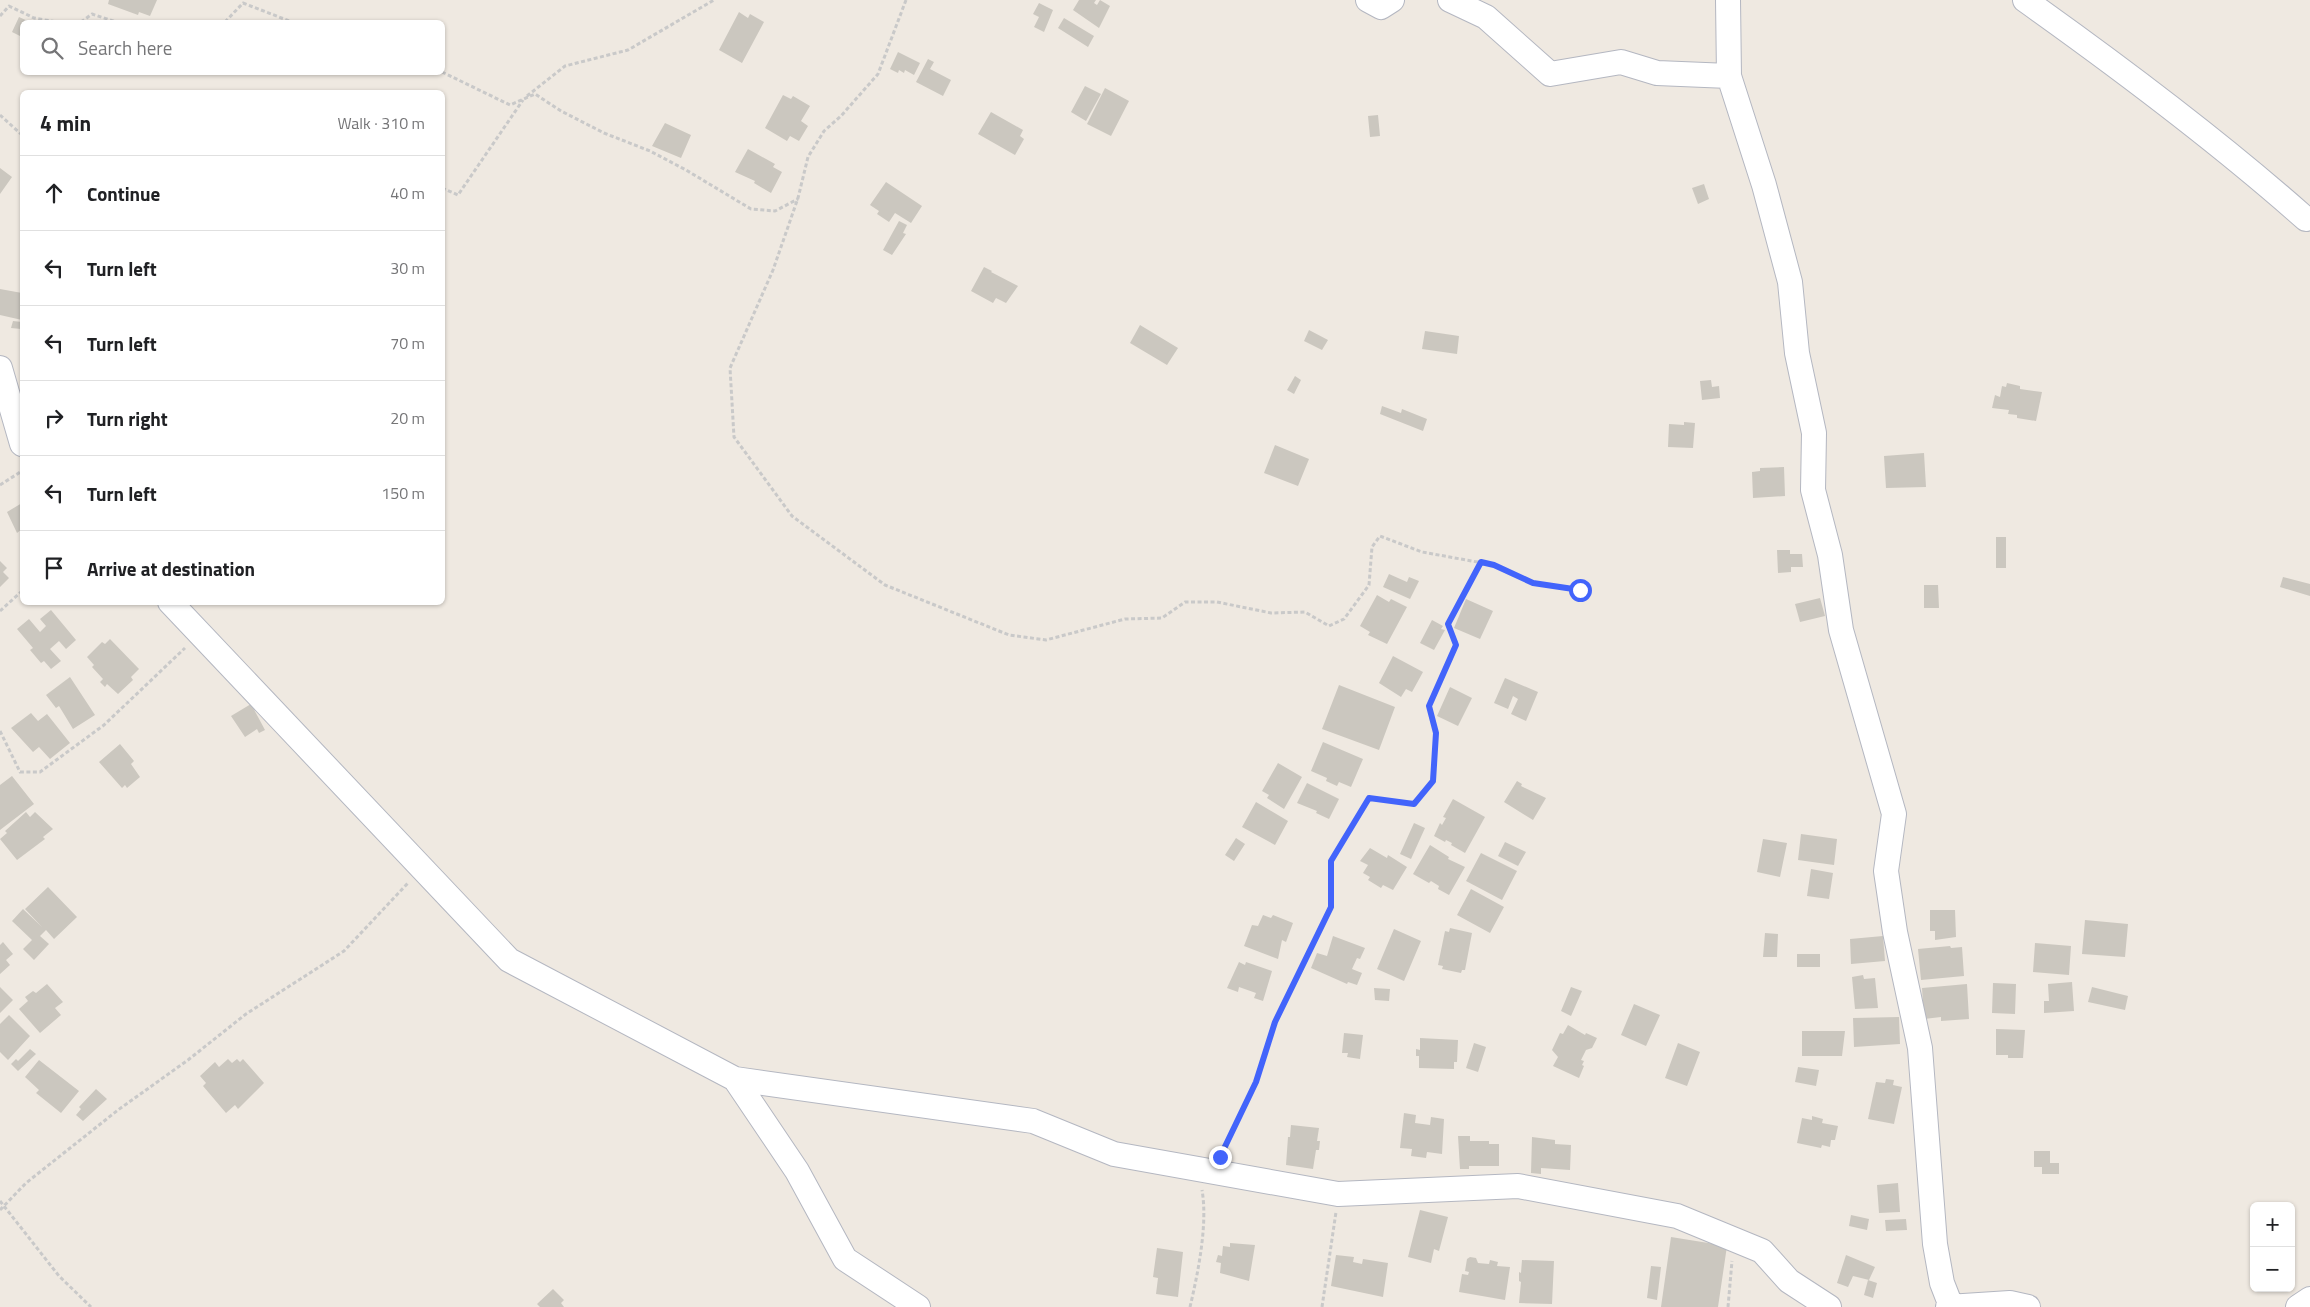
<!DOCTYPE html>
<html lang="en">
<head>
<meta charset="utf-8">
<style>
	:root { --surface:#fff; --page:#f2f2f2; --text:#202124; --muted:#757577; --line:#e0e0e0 }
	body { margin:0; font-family:"Titillium Web",sans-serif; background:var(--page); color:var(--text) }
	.controls { position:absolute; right:15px; bottom:15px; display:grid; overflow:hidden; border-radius:8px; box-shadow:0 1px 4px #0004 }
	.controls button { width:45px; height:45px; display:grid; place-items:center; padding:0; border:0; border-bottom:1px solid var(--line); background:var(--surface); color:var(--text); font:25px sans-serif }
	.stop { position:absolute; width:15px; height:15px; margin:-11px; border:4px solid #4264fb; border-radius:50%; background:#fff }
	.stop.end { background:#4264fb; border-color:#fff; box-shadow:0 1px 5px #0008 }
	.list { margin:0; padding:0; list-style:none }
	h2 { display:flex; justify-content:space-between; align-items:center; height:65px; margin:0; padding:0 20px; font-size:21px }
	h2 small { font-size:16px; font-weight:400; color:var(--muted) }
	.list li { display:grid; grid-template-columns:32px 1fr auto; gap:15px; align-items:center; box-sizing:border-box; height:75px; padding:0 20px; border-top:1px solid var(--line) }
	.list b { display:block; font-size:19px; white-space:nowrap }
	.list em { font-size:16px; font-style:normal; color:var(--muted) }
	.icon { flex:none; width:28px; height:28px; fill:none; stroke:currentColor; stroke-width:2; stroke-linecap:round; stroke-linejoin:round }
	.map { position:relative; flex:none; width:2310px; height:1307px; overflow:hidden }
	.search { position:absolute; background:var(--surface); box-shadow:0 1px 4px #0004; left:20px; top:20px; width:425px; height:55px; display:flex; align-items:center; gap:12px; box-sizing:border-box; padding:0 18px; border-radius:8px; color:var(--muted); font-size:19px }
	.panel { position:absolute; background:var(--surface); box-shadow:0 1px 4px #0004; left:20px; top:90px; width:425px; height:515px; border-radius:8px }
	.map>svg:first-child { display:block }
	.building { fill:#cbc7bf }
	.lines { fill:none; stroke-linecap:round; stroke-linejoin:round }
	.minor-casing { stroke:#b4b7c1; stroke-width:26 }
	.path { stroke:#c9c9c9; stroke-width:3; stroke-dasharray:4 2.5; stroke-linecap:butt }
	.minor { stroke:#fff; stroke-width:24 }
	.route { stroke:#4264fb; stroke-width:6 }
</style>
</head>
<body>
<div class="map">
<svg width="2310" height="1307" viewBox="0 0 2310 1307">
	<rect width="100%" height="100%" fill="#efe9e1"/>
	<path class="building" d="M109,0H157L150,16L139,12L138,15L108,4Z
		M1079,0H1096L1094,3L1097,5L1100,0L1110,6L1099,28L1073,10Z
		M1039,3L1053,10L1044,32L1034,27L1039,17L1033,14Z
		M739,12L748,18L750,14L764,22L742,63L719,50Z
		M19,17L30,22H22V37L12,32Z
		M1064,18L1094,36L1088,47L1058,28Z
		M898,52L920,63L914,75L905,70L904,73L899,70L898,73L890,69Z
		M928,59L934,62L930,69L951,80L943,96L916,82Z
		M1085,86L1101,94L1086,121L1071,112Z
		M1105,88L1129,101L1111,136L1087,124Z
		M783,95L791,99L793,96L810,106L801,121L808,126L799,141L790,136L787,141L765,128Z
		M991,112L1023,130L1020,136L1024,139L1015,155L978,134Z
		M1378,115L1380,136L1370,137L1368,116Z
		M665,123L691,135L681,158L652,146Z
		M748,149L775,164L773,167L782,172L771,193L754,183L755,181L735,172Z
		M0,168L12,177L0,194Z
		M886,182L922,206L911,223L895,213L889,222L877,214L879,211L870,205Z
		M1704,184L1709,199L1698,204L1692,188Z
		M899,221L907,225L903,233L906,234L892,255L883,250Z
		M984,267L992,271L991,272L1018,286L1006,303L996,298L993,303L971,291Z
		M0,289L22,293V320L0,315Z
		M13,321L22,322L21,329L11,328Z
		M1140,325L1178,348L1167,365L1130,343Z
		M1309,330L1328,340L1322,350L1304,341Z
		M1425,331L1459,336L1457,354L1422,349Z
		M1295,376L1301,380L1294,394L1287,390Z
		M1711,380L1712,387L1719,386L1720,398L1702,400L1700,381Z
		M2007,383L2020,386V389L2042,392L2036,421L2017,418V415L2008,414L2009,410L1992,408L1995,395L2000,397L2002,386L2006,387Z
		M1382,406L1401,413L1402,409L1427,419L1423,431L1380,414Z
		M1684,422L1695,423L1693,448L1668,447L1669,424L1684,425Z
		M1275,445L1309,459L1298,486L1264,473Z
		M1924,453L1926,487L1886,488L1884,456Z
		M1784,467L1785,496L1753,498L1752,472L1760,471V468Z
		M22,503V529L17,533L7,512Z
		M1996,537H2006V568H1996Z
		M1777,550H1790V554H1802L1803,567H1791V572L1778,573Z
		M0,561L7,568L3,572L9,578L0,587Z
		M1389,574L1407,582L1409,577L1419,581L1410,599L1383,587Z
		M2283,577L2310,584V596L2280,587Z
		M1924,585H1938L1939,608H1924Z
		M1377,595L1389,602L1391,599L1407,607L1387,644L1368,635L1370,632L1360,626Z
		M1820,598L1825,616L1800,622L1795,604Z
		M1466,599L1493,611L1480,639L1454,628Z
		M51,610L76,640L66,649L59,641L50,649L61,661L51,669L44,661L41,663L30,650L33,648L17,629L29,619L40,632L46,626L40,619Z
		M1432,620L1443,626L1441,629L1445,630L1434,650L1420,643Z
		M110,639L139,669L131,677L133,680L118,694L107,684L105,687L100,682L103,679L92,667L94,665L87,657L102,642L105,644Z
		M1393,656L1423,672L1412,692L1406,689L1401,697L1379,683Z
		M70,677L95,715L73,729L59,706L56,708L46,695Z
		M1505,678L1538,692L1526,721L1511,714L1518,699L1513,696L1508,709L1494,703Z
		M1339,685L1395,707L1379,750L1322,729Z
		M1450,687L1472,698L1458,726L1437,716Z
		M251,704L265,730L259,733L257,729L245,737L231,716Z
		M31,713L38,721L47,714L70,743L50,759L39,747L33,752L11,728Z
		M1323,742L1363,759L1351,787L1339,782L1337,786L1326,781L1327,778L1311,771Z
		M120,744L134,761L131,764L140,777L127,788L125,785L122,788L99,762Z
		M1278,763L1302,777L1284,809L1267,798L1269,795L1262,791Z
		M12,776L34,804L0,830V785Z
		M1517,781L1522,784L1521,786L1546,798L1533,820L1504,802Z
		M1307,783L1339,799L1329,819L1316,813L1317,811L1297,803Z
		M1453,799L1485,817L1465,853L1451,845L1452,843L1446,840L1445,842L1434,836L1440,823L1442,825L1446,818L1443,817Z
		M1256,802L1288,821L1275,845L1242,827Z
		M26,812L30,817L35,812L53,829L43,837L45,839L17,860L0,839L7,833L5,831Z
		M1414,823L1425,828L1411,859L1400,854Z
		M1801,834L1837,839L1834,865L1798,860Z
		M1236,838L1245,844L1234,861L1225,855Z
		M1763,839L1787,843L1780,877L1757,872Z
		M1505,842L1526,852L1518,866L1498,856Z
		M1430,845L1449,857L1448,859L1465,867L1449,895L1438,889L1439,886L1431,881L1429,883L1413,874Z
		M1370,848L1387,858L1388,855L1407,867L1393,890L1383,885L1381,888L1368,880L1370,877L1363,873L1368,865L1360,861Z
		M1481,853L1517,871L1502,900L1466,881Z
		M1811,869L1833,873L1829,899L1807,896Z
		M48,887L77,917L54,939L46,930L40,936L49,944L34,960L23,949L32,940L12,921L23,909L42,927L25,909Z
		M1471,889L1504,907L1490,933L1457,915Z
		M1930,910H1955L1956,937L1935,940V931H1930Z
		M1263,915L1271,918L1273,915L1293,923L1286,942L1282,940L1278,959L1244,946L1252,925L1258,926Z
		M2085,920L2128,924L2125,957L2082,954Z
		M1450,928L1472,933L1465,970H1462L1461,973L1442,969L1443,966L1438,965L1445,931L1449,932Z
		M1394,929L1421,941L1404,981L1377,969Z
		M1765,933L1778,934L1777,957H1763Z
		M1333,936L1365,948L1360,959L1357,958L1352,969L1362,973L1357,985L1348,982L1347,984L1311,968L1317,953L1327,956Z
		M1883,936L1885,961L1851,964L1850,939Z
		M3,942L13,954L6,960L10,965L0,974V945Z
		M2035,943L2071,946L2069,975L2033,972Z
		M1950,946L1951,948L1962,947L1964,976L1921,980L1918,949Z
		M1797,954H1820V967H1797Z
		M1239,962L1245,965L1246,962L1272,971L1263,1001L1254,998L1256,993L1239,987L1238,992L1227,988Z
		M1863,975L1864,979L1875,978L1878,1008L1855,1009L1852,977Z
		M2072,982L2074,1011L2044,1013V1001H2049L2048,984Z
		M1993,983L2016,984L2015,1014L1992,1013Z
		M47,984L63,1002L55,1008L61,1015L40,1033L19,1009L28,1001L25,997L33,991L36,993Z
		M1967,984L1969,1019L1941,1021V1017L1924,1019L1922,988Z
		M0,987L13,1000L0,1013Z
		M1571,987L1582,991L1571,1016L1561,1011Z
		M2092,987L2128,996L2125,1010L2088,1002Z
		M1374,988L1390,989L1389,1001L1375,1000Z
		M1634,1004L1660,1015L1646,1046L1621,1035Z
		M9,1015L30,1036L8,1060L0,1052V1024Z
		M1899,1017L1900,1044L1854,1047L1853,1018Z
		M1568,1025L1585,1035L1586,1033L1597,1038L1592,1048L1586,1050L1581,1060L1584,1061L1582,1065L1584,1066L1579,1078L1553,1066L1558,1057L1552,1050L1560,1033L1563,1034Z
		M1996,1029L2025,1030L2023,1058H2008V1055H1996Z
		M1802,1031H1845L1842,1056H1802Z
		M1344,1033L1363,1035L1360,1059L1347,1057L1348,1053H1342Z
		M1420,1038L1458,1040L1457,1062H1454V1069L1419,1068V1056H1416V1049L1420,1050Z
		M1474,1043L1486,1047L1478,1072L1466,1068Z
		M1678,1043L1700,1052L1687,1086L1665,1078Z
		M30,1049L36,1054L18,1071L11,1064L16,1059L18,1061Z
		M228,1059L232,1063L237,1059L240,1062L243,1059L264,1083L238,1109L235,1105L226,1113L203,1086L206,1083L200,1076L215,1062L219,1067Z
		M39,1060L79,1091L61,1113L36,1093L39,1090L25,1077Z
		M1798,1067L1819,1070L1816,1086L1795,1082Z
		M1886,1079L1894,1080L1893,1085L1902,1087L1894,1124L1868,1119L1876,1082L1885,1083Z
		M96,1089L107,1099L83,1121L76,1115L81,1109L79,1107Z
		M1404,1113L1416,1115L1415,1123L1430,1125L1431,1117L1444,1119L1442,1154L1427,1152L1426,1158L1411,1156L1412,1149L1400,1148Z
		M1812,1116L1823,1119L1822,1123L1838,1126L1835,1140H1831L1830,1147L1822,1145L1821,1148L1797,1143L1802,1118L1812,1120Z
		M1291,1125L1319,1128L1317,1141H1320L1319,1150H1316L1313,1169L1286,1165L1288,1137H1290Z
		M1458,1136H1470V1141H1489V1144H1499V1166H1469V1169H1460Z
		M1532,1137L1555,1140V1144L1571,1145L1570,1170L1541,1168V1174L1531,1173Z
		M2034,1151H2050V1163H2059V1174H2042V1167H2034Z
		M1898,1183L1900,1212L1879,1213L1877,1185Z
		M1420,1210L1448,1217L1439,1251L1434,1249L1431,1263L1408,1257Z
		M1851,1215L1869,1219L1867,1230L1849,1226Z
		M1906,1219L1907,1230L1886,1231L1885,1220Z
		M1671,1237L1727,1246L1718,1307H1661Z
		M1230,1243L1255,1245L1249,1281L1220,1273L1221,1263L1216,1262L1218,1255L1222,1256L1223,1246L1230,1247Z
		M1157,1248L1183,1252L1178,1297L1156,1294L1158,1278L1153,1277Z
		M1336,1255L1354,1257L1353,1262L1362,1264L1363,1259L1388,1263L1383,1297L1331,1286Z
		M1846,1255L1875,1267L1869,1280L1853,1276L1848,1287L1837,1283Z
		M1470,1257L1476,1258L1478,1263L1489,1264L1490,1260L1498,1262L1497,1266L1510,1267L1505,1300L1459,1292L1462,1274L1468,1275L1469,1272L1465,1271L1467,1259Z
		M1522,1260L1554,1261L1552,1304L1519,1303L1521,1282L1519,1281V1272L1521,1273Z
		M1651,1266L1661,1267L1657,1300L1647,1298Z
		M1868,1280L1877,1283L1873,1298L1864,1295Z
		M553,1289L564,1300L561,1303L564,1307H540L537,1304Z"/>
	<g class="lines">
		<g class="minor-casing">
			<path id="minor" d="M1368,0L1381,7L1392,0
				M1450,0L1486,17L1550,74L1621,62L1657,73L1729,76
				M1728,0L1729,76L1764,185L1790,282L1797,353L1814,433L1813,490L1830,555L1841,630L1894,814L1886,871L1895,932L1920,1048L1935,1244L1942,1283L1951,1306
				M2025,0C2122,69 2217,140 2306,219
				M0,368L22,444
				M170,602L509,960L735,1079L1033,1121L1114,1154L1338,1194L1518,1186L1677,1216L1762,1251L1789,1281L1829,1307
				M735,1079L797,1171L845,1259L918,1307
				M1948,1307L2010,1303L2028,1307
				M2298,1307L2310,1299"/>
		</g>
		<path class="path" d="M906,0L878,74L841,116L824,131L808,157L798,198L773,270L730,368L734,437L792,516L885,585L1009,635L1046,640L1125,619L1162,618L1185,602H1217L1271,613L1305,612L1329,626L1344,619L1369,585L1372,547L1380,536L1422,552L1494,565L1533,583L1580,590
			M0,16L9,6L34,18L57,22
			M81,22L92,14L116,22
			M225,22L243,3L292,22
			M442,72L510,105L535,94L561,111L604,133L650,151L686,170L751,209L775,211L798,199
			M527,96L565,66L628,50L714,0
			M0,115L22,135
			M442,188L458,195L523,100
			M0,485L22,471
			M0,611L22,591
			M0,731L20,772H40L104,725L185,648
			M1221,1154L1256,1083L1275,1022L1331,907V861L1369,798L1414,804L1433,781L1436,733L1429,706L1456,645L1448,624L1481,562
			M0,1201L59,1276L91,1307
			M0,1210L26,1183L118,1110L188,1060L246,1014L344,951L408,883
			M1190,1307C1198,1273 1208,1224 1202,1190
			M1322,1307L1336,1212
			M1728,1307L1732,1261"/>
		<use href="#minor" class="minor"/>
	</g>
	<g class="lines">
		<path class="route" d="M1220,1157L1256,1082L1275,1022L1331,907V861L1369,798L1414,804L1433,781L1436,733L1429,706L1456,645L1448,624L1481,562L1494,565L1533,583L1580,590"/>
	</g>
</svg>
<div class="controls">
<button>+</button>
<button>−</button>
</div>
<div class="stop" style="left:1580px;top:590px"></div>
<div class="stop end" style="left:1220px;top:1157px"></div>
<div class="search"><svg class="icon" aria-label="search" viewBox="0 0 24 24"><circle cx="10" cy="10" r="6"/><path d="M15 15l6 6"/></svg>Search here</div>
<section class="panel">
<h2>4 min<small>Walk · 310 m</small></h2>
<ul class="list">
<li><svg class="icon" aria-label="ahead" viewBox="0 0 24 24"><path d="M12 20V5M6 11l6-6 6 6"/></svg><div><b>Continue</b></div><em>40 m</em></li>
<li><svg class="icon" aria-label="left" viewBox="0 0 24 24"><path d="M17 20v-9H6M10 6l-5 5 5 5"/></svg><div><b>Turn left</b></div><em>30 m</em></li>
<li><svg class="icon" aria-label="left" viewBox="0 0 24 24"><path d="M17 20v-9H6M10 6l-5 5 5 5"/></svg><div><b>Turn left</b></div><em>70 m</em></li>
<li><svg class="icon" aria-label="right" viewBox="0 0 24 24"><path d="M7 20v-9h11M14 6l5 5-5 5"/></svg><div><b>Turn right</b></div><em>20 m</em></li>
<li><svg class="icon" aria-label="left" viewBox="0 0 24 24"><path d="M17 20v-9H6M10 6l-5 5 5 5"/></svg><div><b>Turn left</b></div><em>150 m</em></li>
<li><svg class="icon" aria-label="arrive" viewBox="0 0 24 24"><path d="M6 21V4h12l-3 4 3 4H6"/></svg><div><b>Arrive at destination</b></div></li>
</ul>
</section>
</div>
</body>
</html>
